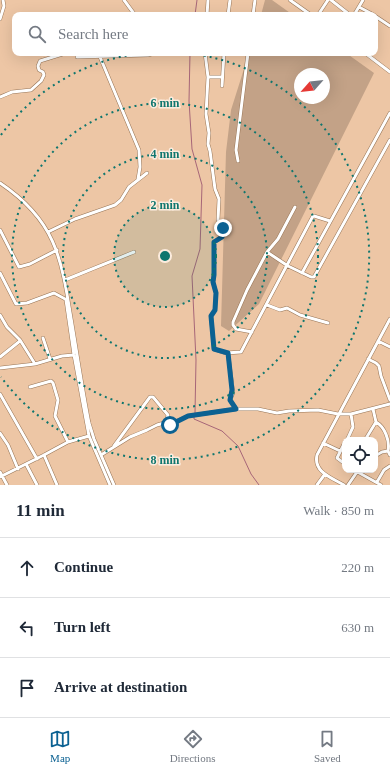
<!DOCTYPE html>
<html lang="en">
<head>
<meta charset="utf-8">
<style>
	:root { --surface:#fff; --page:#f6f6f7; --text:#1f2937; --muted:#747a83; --line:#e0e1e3; --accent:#0b6192 }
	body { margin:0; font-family:"Times New Roman",serif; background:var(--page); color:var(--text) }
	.controls { position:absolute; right:12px; bottom:12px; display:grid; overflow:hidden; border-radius:8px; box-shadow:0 4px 16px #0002 }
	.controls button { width:36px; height:36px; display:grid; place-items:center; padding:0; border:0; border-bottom:1px solid var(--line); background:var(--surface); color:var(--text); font:20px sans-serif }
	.compass { position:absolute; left:294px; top:68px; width:36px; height:36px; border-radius:50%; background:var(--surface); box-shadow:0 4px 16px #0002; rotate:243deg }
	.stop { position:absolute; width:12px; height:12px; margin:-9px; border:3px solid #0b6192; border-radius:50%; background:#fff }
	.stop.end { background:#0b6192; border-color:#fff; box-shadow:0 1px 4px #0008 }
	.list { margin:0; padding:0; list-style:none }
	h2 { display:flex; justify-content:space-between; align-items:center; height:52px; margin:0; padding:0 16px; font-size:17px }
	h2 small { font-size:13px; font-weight:400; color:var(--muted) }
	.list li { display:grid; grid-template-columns:26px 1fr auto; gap:12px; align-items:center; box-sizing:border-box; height:60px; padding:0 16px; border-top:1px solid var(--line) }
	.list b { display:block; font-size:15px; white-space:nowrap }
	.list em { font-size:13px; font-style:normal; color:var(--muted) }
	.icon { flex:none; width:22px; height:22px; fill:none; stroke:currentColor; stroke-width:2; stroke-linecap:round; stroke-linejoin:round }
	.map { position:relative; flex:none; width:390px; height:485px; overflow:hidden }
	.search { position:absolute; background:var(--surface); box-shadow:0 4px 16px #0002; left:12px; right:12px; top:12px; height:44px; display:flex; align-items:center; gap:10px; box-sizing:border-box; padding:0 14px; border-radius:8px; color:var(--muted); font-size:15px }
	.sheet { height:232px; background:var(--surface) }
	nav { display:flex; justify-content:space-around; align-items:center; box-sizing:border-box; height:56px; border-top:1px solid var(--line); background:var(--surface); font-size:11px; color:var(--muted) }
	nav a { display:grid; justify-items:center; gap:2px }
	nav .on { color:var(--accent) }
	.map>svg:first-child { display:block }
	.green { fill:#c3a287; fill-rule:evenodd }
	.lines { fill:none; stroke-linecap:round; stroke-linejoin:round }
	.stream { stroke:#a76678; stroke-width:1 }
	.minor-casing { stroke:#977455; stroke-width:4 }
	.minor { stroke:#fff; stroke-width:3 }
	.route { stroke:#0b6192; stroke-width:5 }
	.ring { fill:none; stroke:#0f766e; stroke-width:2; stroke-dasharray:2 4 }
	.centre { fill:#0f766e; stroke:#fcecde; stroke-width:2 }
	.ring-label { font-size:12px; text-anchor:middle; font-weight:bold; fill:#0f766e; stroke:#fcecde; stroke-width:3; stroke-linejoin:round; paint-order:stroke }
</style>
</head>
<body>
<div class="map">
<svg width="390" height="485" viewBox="0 0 390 485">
	<rect width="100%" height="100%" fill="#edc6a5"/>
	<path class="green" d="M265,0H272L293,15H261Z
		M249,53H346L374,73L259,304L229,331L221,326L226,152L231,110ZM300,74H324V98H300Z"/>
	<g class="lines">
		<path class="stream" d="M195,15L197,0
			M190,53L189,101L192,149L202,185L200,249L192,276L196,360L195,413
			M194,417V419L222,431L238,446L251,474L259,485"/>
		<g class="minor-casing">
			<path id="minor" d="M124,0L135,15
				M290,0L311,15
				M331,0L350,15
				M359,7L374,15
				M207,15L208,0
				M228,15L230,0
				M253,15L255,0
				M318,15L328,0
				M354,15L363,0
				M375,16L390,26
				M0,19L4,6L3,0
				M205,53L208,77L206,114L209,133L208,144L210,151L215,189L219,199L218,220L223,225L222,237L214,242V275L213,282L216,293L215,310L211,316L214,349L226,353L241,352L313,216H314L330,221
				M365,53L390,72
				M77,57L148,55L155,53
				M100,57L139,150L140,167L138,179
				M208,77H222
				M222,86L224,53
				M0,97L12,92L31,90L41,81L44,75L43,72L39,70L38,66L40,61L66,53
				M238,161L236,150L248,53
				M0,183C55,220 61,256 71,318C77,353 82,388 89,423L94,439L114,485
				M0,230L19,267L30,264L57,250
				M48,232L75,219L115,205L121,200L129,187L147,173
				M267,252L288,266L311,277H314L390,140
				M0,273L16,304L27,303L54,293L67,300
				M302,273L390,113
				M65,280L134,252
				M66,300L74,355L89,436L110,485
				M267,305L280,310L287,308L300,315L328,323
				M0,315L7,327L20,340L35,364
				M252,332L236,329L233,325V322L247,290L267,252L278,239L295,207
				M43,338L50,359
				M378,341L390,347
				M228,353L233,393L230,400L236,409
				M0,357L20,341
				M368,359L376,363L379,366L381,376L390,400
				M0,368L35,364L62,356L74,355
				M30,387L51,381L53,383L58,400L55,416L68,442
				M0,394L37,459
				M376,422C385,427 390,441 388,451L390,455
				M0,433L8,445L18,469
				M347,440L353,427L351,414
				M365,440L376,422L373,409
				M345,442L337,458L345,464
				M323,443L340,451
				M114,446L150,397H153L168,415L167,419L164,423
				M44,455L57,485
				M101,455L130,437L147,430L157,425L164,423L171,425L177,421L188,416L236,409H258L277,413L289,411L318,410L338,414H351L390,404
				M375,456L382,452L388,451
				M26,464L37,485
				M354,470L381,485
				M0,472L7,485
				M0,477L44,455L68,442L89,436
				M377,482L384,470L390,466
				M317,485L325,474
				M344,485C332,478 313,472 317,455L390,319
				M348,485L357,472"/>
		</g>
		<use href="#minor" class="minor"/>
	</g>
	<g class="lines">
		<path class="route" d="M170,425L188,416L236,409L230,400L232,390L228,353L214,349L211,316L215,310L216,293L213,282L214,275V242L222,237L223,228"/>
	</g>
	<circle cx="165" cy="256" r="51" fill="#0f766e" fill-opacity=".12"/>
	<g class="ring">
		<circle cx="165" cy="256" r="51"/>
		<circle cx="165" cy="256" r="102"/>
		<circle cx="165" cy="256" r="153"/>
		<path d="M1 135A204 204 0 0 1 144 53M186 53A204 204 0 1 1 1 377"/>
	</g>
	<circle cx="165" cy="256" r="6" class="centre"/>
	<g class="ring-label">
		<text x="165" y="107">6 min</text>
		<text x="165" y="158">4 min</text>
		<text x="165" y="209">2 min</text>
		<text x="165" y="464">8 min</text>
	</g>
</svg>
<div class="controls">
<button><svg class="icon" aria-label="locate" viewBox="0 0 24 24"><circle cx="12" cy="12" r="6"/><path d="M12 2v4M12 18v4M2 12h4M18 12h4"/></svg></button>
</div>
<svg class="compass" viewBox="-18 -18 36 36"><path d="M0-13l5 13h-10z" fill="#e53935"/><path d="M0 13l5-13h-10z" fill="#747a83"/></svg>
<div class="stop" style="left:170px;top:425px"></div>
<div class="stop end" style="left:223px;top:228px"></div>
<div class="search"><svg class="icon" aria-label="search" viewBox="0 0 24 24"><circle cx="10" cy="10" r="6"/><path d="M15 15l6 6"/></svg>Search here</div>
</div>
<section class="sheet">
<h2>11 min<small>Walk · 850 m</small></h2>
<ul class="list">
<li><svg class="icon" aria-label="ahead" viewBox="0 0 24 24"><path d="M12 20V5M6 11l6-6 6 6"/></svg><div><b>Continue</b></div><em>220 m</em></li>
<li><svg class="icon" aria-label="left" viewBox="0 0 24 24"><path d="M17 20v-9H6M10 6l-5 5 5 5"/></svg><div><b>Turn left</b></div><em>630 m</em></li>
<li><svg class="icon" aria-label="arrive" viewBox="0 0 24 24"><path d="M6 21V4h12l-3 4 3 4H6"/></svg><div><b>Arrive at destination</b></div></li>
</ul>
</section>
<nav>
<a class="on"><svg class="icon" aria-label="map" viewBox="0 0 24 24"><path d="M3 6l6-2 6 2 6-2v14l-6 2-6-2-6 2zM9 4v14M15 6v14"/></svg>Map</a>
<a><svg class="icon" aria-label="directions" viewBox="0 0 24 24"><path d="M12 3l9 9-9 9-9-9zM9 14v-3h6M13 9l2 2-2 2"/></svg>Directions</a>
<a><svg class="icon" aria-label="saved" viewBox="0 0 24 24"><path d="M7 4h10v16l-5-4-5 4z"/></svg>Saved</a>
</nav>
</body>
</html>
